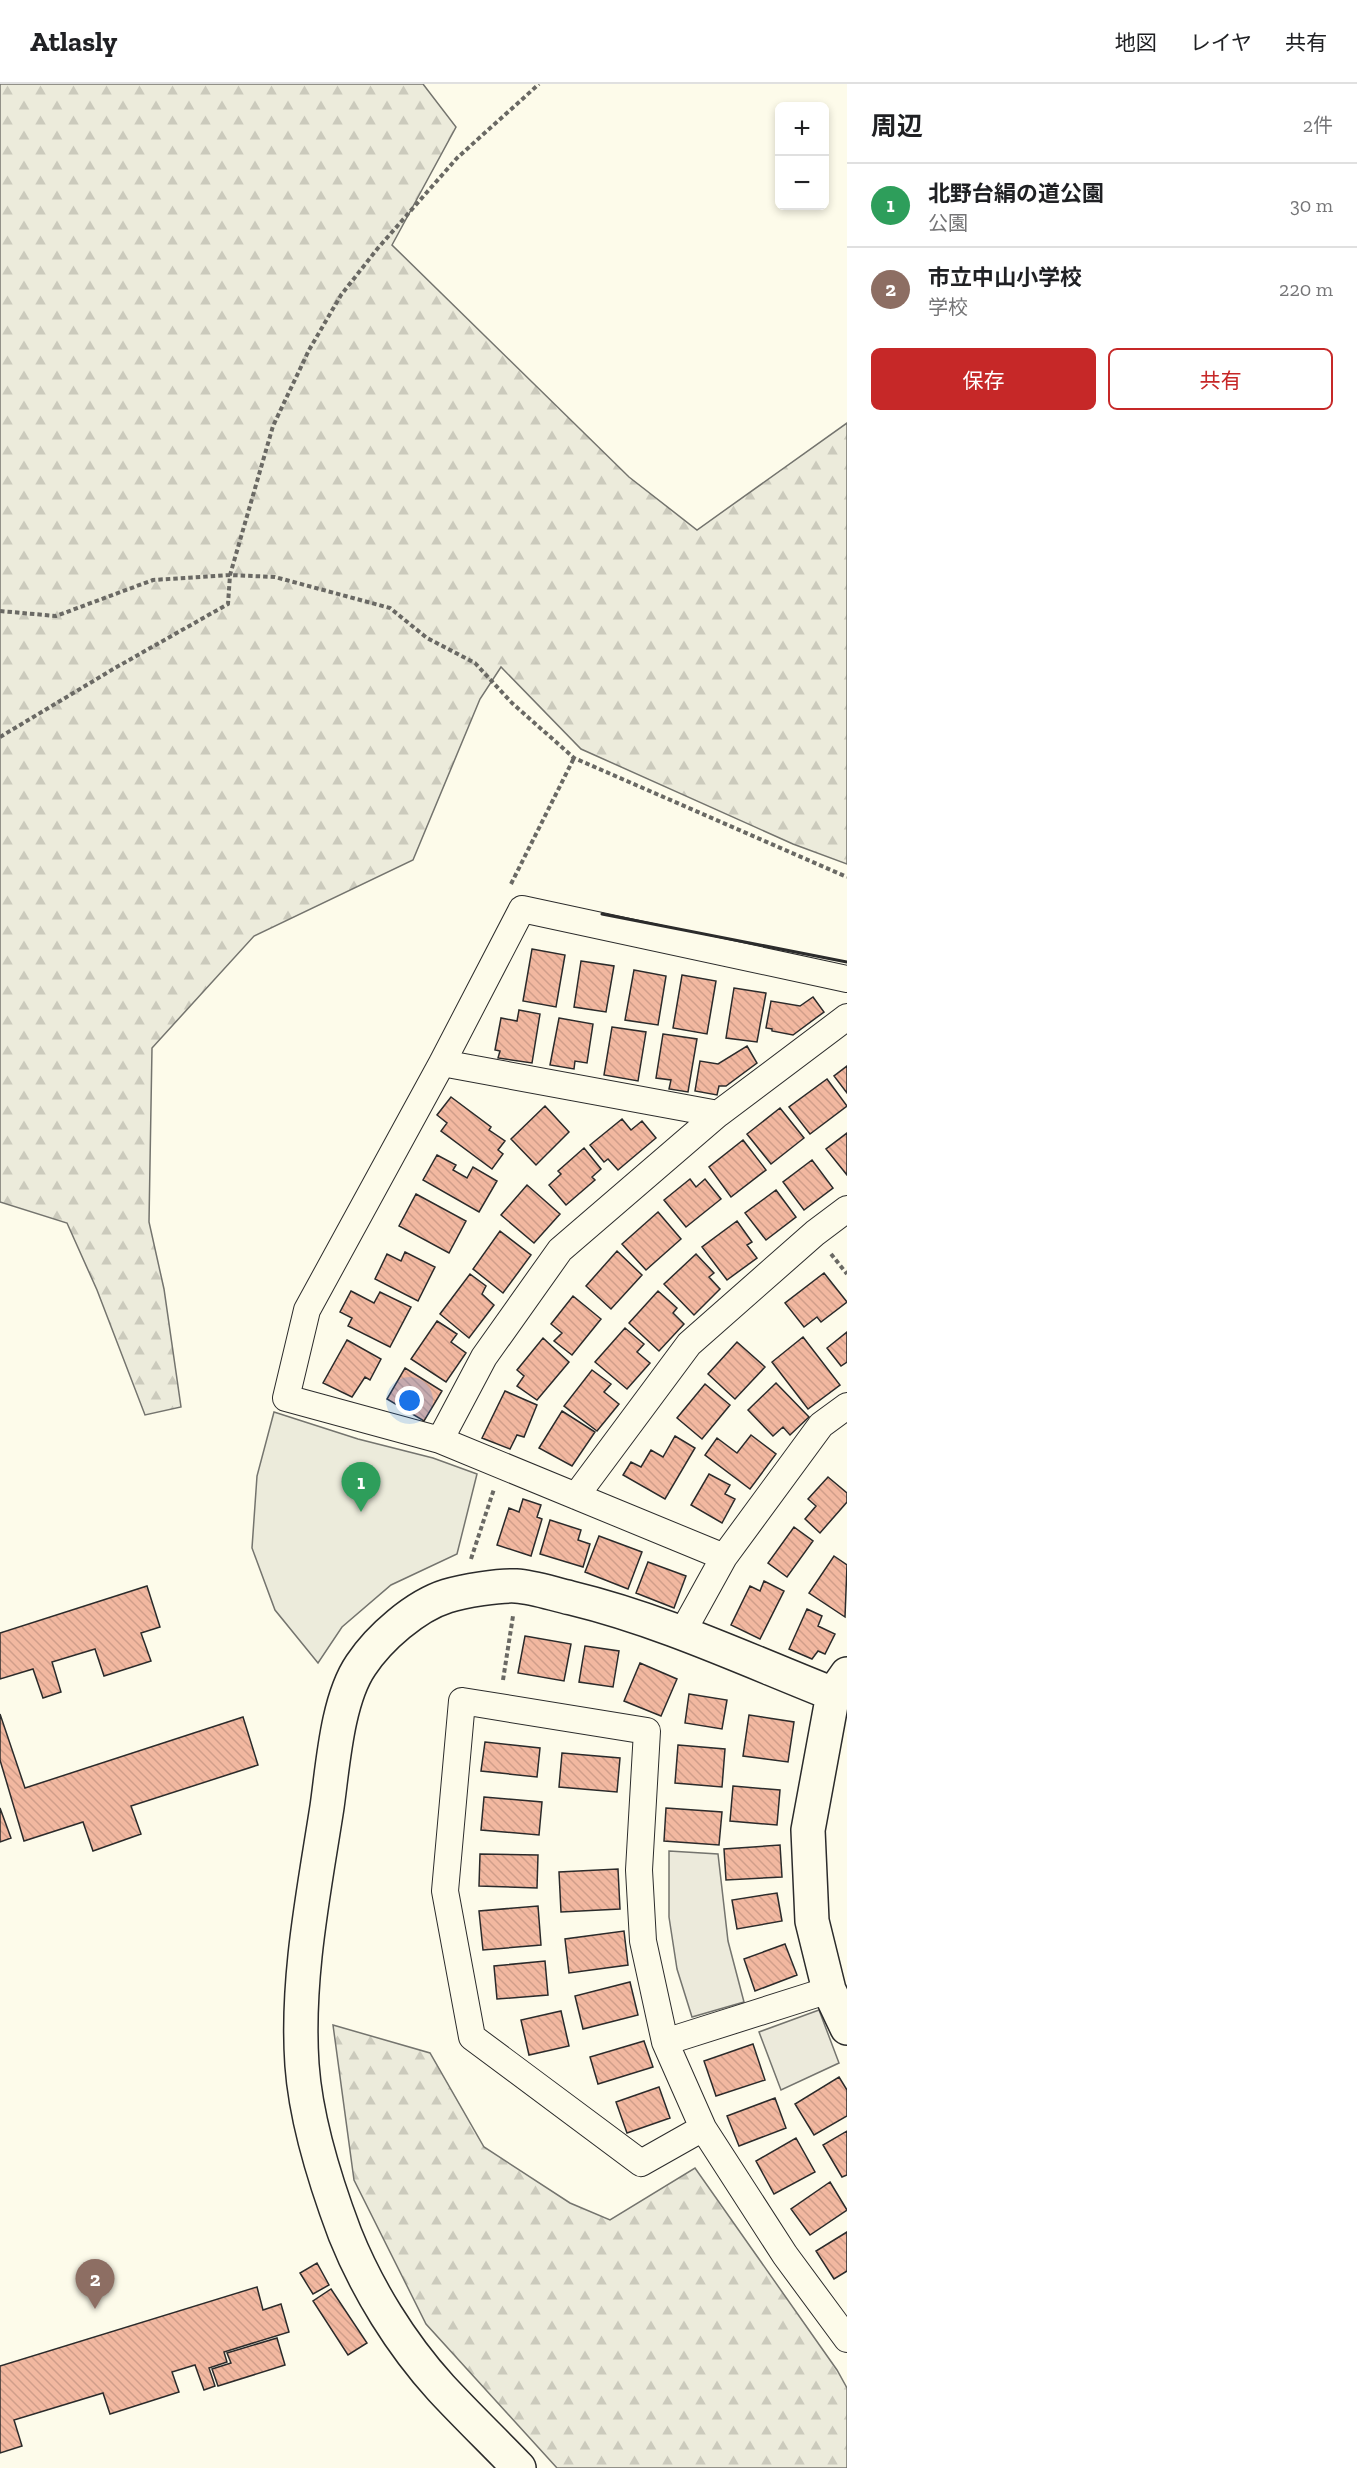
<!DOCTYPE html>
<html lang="ja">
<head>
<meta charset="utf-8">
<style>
	:root { --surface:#fff; --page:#f6f6f6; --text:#202124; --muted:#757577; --line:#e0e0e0; --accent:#c62828 }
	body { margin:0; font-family:"Zilla Slab","Noto Sans JP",serif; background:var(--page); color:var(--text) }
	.controls { position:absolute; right:18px; top:18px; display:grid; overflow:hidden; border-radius:9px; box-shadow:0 3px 9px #0003 }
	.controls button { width:54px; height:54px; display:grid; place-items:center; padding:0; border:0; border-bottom:2px solid var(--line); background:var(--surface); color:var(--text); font:30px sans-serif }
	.you { position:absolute; left:410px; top:1317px; width:21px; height:21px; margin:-15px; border:4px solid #fff; border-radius:50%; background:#1a73e8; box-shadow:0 0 0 9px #1a73e833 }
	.badge { display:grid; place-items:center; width:39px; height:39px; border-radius:50%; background:var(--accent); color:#fff; font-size:20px; font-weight:700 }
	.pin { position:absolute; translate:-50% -50px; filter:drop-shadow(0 2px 3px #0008) }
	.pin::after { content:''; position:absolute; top:32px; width:21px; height:18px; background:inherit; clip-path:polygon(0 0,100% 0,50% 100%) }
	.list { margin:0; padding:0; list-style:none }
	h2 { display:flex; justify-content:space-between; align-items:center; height:78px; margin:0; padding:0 24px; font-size:26px }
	h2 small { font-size:20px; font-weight:400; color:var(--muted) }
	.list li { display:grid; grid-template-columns:39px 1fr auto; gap:18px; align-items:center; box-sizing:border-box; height:84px; padding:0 24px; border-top:2px solid var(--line) }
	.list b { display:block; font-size:22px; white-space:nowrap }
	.list p { margin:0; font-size:20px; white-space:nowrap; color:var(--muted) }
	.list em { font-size:20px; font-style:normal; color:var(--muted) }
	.actions { display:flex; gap:12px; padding:18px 24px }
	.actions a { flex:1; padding:14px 0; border:2px solid var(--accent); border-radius:9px; text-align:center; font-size:21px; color:var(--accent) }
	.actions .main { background:var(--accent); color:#fff }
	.map { position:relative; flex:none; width:847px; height:2384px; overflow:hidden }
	header { display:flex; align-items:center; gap:36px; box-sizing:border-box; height:84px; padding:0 30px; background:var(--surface); border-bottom:2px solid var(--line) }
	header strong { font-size:28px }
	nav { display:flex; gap:33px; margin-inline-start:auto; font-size:21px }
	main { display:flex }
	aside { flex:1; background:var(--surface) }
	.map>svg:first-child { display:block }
	.forest { fill:url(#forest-firs); stroke:#74746e; stroke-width:1.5 }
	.green { fill:#ecebdb; stroke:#74746e; stroke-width:1.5 }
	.parking { fill:#eceadb; stroke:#74746e; stroke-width:1.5 }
	.building { fill:url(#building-back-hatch); stroke:#2b2b2b; stroke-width:1.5 }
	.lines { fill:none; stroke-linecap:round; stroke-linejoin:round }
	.minor-casing { stroke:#2b2b2b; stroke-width:28 }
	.tertiary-casing { stroke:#2b2b2b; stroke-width:36 }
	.path { stroke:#6a6964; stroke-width:4; stroke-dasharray:4.5 3; stroke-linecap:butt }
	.minor { stroke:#fdfbea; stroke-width:26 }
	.tertiary { stroke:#fdfbea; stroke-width:33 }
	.wall { stroke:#2b2b2b; stroke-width:3 }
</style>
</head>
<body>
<header>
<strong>Atlasly</strong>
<nav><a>地図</a><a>レイヤ</a><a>共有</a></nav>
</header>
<main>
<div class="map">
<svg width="847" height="2384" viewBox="0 0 847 2384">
	<defs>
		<pattern id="forest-firs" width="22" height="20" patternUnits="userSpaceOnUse" patternTransform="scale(1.5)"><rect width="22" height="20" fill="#ecebdb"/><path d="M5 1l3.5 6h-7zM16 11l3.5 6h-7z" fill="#cbcabc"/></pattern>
		<pattern id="building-back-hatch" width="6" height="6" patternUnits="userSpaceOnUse" patternTransform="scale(1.5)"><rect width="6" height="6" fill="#f2b8a0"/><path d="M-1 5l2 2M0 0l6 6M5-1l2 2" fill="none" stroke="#d09e8a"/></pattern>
	</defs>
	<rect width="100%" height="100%" fill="#fdfbea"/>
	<path class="forest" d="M0,0H423L456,43L392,161L629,393L697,446L847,339V780L793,760L581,665L501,583L480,615L413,776L254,852L152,964L149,1138L164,1205L181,1323L145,1331L97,1206L67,1139L0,1118Z
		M333,1941L430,1969L484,2063L570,2119L610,2136L695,2084L837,2286L847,2304V2384H557L426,2240L354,2096Z"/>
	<path class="green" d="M274,1328L358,1355L433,1374L477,1390L457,1470L391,1501L342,1543L318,1579L275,1526L252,1464L257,1392Z"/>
	<path class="parking" d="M669,1767L718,1770L728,1857L744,1918L692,1933L677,1885L669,1833Z
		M819,1926L839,1979L781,2006L759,1948Z"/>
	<path class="building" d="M532,865L565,871L556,923L523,917Z
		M581,877L614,882L606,928L574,923Z
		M634,886L666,892L658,941L625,936Z
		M682,891L716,897L707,950L673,944Z
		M734,904L766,909L757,958L726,954Z
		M813,913L824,928L793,951L772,947V945L766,944L771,917L800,922Z
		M519,926L540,930L532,979L498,974L500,967L495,966L501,934L517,937Z
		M559,934L593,940L587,979L575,977L574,985L550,981Z
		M612,943L646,948L638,997L604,991Z
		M663,950L697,955L688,1008L669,1005L671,996L656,994Z
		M747,962L757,979L726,1002H719L717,1011L695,1007L700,977L718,980Z
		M847,982V1009L834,992Z
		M827,995L847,1022L810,1050L789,1023Z
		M451,1013L491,1043L489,1046L505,1057L498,1066L503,1070L492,1085L441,1047L447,1039L437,1031Z
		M545,1022L569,1048L536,1081L511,1055Z
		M780,1024L804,1054L771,1080L747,1050Z
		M622,1035L631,1046L642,1037L656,1054L618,1086L608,1075L604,1078L590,1061Z
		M847,1049V1091L826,1065Z
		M743,1056L766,1086L731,1113L709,1083Z
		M584,1064L601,1085L592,1093L595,1096L566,1121L549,1101L561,1090L558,1087Z
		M437,1071L456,1081L453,1086L467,1094L473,1083L497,1097L479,1128L423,1096Z
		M812,1076L833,1104L804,1126L783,1098Z
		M690,1095L696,1103L705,1095L721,1115L686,1143L664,1116Z
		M527,1101L560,1130L534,1159L501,1131Z
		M776,1106L796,1133L766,1156L745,1129Z
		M416,1110L466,1137L449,1169L399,1142Z
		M658,1128L681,1155L646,1186L622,1160Z
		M737,1137L752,1158L747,1161L757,1174L727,1196L702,1163Z
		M500,1147L531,1171L503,1209L473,1185Z
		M617,1167L642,1191L611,1225L586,1202Z
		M405,1168L435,1183L418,1217L375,1195L387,1170L401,1177Z
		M696,1170L714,1189L709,1193L720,1205L694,1231L664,1200Z
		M824,1189L847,1218L821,1238L817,1233L804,1243L785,1219Z
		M470,1190L486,1202L482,1210L494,1221L469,1254L440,1230Z
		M351,1207L374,1219L380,1208L411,1223L390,1263L348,1242L352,1234L340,1228Z
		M658,1207L677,1224L673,1229L684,1240L659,1267L629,1239Z
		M573,1212L601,1235L572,1271L554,1257L562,1249L551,1240Z
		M437,1237L457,1250L451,1258L466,1269L446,1298L411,1275Z
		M625,1244L644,1260L637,1268L650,1279L627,1305L595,1278Z
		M847,1248V1278L841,1282L827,1264Z
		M803,1253L840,1301L808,1325L772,1278Z
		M543,1254L569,1278L537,1316L517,1302L524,1292L517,1286Z
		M347,1256L381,1275L370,1296L365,1293L352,1313L323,1299Z
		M737,1258L765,1283L735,1315L708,1290Z
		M405,1284L442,1307L424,1337L387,1315Z
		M592,1286L611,1300L604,1308L619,1320L597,1347L564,1322Z
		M776,1299L809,1333L790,1351L783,1343L773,1352L748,1326Z
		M705,1300L730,1321L702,1355L677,1334Z
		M505,1307L537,1321L524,1353L517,1351L510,1365L482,1354Z
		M562,1327L595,1348L572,1382L539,1364Z
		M751,1351L776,1370L750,1405L705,1371L717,1354L737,1369Z
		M675,1352L695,1364L665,1415L623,1391L631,1378L641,1383L651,1366L663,1373Z
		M709,1390L730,1401L725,1410L735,1415L722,1439L691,1421Z
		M828,1393L847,1409V1418L820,1449L805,1435L816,1422L808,1415Z
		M523,1415L541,1421L537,1433L542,1435L531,1472L497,1461L509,1424L519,1428Z
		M550,1436L581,1446L578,1456L590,1460L583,1483L540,1470Z
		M794,1443L813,1457L787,1493L768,1479Z
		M599,1452L642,1468L628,1505L585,1488Z
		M834,1472L847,1481L845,1533L809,1509Z
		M648,1478L686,1492L674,1524L636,1509Z
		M764,1497L784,1507L760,1555L731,1541L750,1502L760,1507Z
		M147,1502L160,1543L141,1549L151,1577L104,1592L95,1565L52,1578L61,1608L43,1614L33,1585L0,1595V1549Z
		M807,1525L822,1532L818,1542L835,1550L825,1570L818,1567L812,1575L789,1565Z
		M525,1552L571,1560L564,1597L518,1589Z
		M585,1562L619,1567L613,1603L579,1598Z
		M640,1579L677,1595L661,1632L624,1617Z
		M689,1610L727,1616L722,1645L685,1639Z
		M0,1630L25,1704L243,1633L258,1681L131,1722L141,1750L93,1767L83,1738L24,1757L0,1676Z
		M749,1631L794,1638L788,1678L743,1672Z
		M485,1658L540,1664L537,1693L481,1687Z
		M678,1661L725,1665L722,1703L675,1699Z
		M562,1669L620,1674L617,1708L559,1703Z
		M733,1702L780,1706L777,1741L730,1737Z
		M484,1713L542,1718L539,1751L481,1746Z
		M0,1724L11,1754L0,1758Z
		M666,1724L722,1728L719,1761L664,1757Z
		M780,1761L782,1793L726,1796L724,1765Z
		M480,1770L538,1771L537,1804L479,1802Z
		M618,1785L620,1825L561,1828L559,1788Z
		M777,1809L782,1837L737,1845L732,1816Z
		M538,1822L541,1861L483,1866L479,1827Z
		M624,1847L628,1881L569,1889L565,1855Z
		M785,1860L797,1891L755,1907L744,1875Z
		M545,1877L548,1911L497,1915L494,1882Z
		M630,1898L638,1931L583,1945L575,1912Z
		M561,1927L569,1962L529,1971L521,1936Z
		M644,1957L653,1983L598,2000L590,1973Z
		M753,1960L765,1996L716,2012L704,1977Z
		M839,1993L847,2006V2032L814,2051L795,2020Z
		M659,2003L670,2034L627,2049L616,2018Z
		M775,2014L786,2044L739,2062L727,2032Z
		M847,2047V2091L842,2093L823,2061Z
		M796,2054L815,2088L774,2110L756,2077Z
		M830,2098L847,2126L810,2151L791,2125Z
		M847,2148V2187L834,2195L816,2167Z
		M317,2179L329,2201L313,2210L300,2189Z
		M257,2203L263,2226L281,2220L289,2248L224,2268L227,2278L209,2284L215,2302L204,2306L195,2281L172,2288L179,2308L110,2330L103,2309L14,2336L22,2362L0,2369V2282Z
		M331,2205L367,2259L348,2271L313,2217Z
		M277,2254L285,2281L218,2302L212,2285L231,2279L227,2269Z"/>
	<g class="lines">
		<g class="minor-casing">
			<path id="minor" d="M847,895L522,825L442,979L307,1226L286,1314L440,1356L724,1473L821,1341L847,1322
				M442,979L718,1030
				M440,1356L484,1273L560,1166L718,1030L847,933
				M576,1412L689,1260L815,1149L847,1125
				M682,1549L724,1473
				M665,1958L829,1906
				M703,2044L641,2079L472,1953L445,1807L462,1617L647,1647L639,1786L643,1857L665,1958L703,2044L785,2171L847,2255"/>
		</g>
		<g class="tertiary-casing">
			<path id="tertiary" d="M847,1590L833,1610L808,1746L812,1837L829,1906L847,1944
				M519,2384C493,2357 466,2331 441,2304C401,2260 367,2205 345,2150C325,2097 306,2037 302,1981C296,1895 314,1807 327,1723C333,1681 337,1616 361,1581C379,1554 415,1522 447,1512C463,1507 500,1501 516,1502C534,1503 553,1510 571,1514C662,1536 747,1576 833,1610"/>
		</g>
		<path class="path" d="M0,527L56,532L153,496L230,491L275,493L390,524L427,554L475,579L512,619L574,674L847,793
			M0,653L115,584L228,520L230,491L273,342L309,266L341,211L378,164L457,74L539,0
			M511,800L574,674
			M831,1170L847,1190
			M471,1475L494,1405
			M503,1596L513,1532"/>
		<use href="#minor" class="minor"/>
		<use href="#tertiary" class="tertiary"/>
		<path class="wall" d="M602,830L847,878"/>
	</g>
</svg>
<div class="controls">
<button>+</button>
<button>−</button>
</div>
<div class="you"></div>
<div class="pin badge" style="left:361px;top:1428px;background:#2e9e5b">1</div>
<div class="pin badge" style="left:95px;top:2225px;background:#8d6e63">2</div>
</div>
<aside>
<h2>周辺<small>2件</small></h2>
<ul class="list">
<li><span class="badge" style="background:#2e9e5b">1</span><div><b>北野台絹の道公園</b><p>公園</p></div><em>30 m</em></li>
<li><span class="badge" style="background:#8d6e63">2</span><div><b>市立中山小学校</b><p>学校</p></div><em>220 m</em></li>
</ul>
<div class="actions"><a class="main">保存</a><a>共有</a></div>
</aside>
</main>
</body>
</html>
